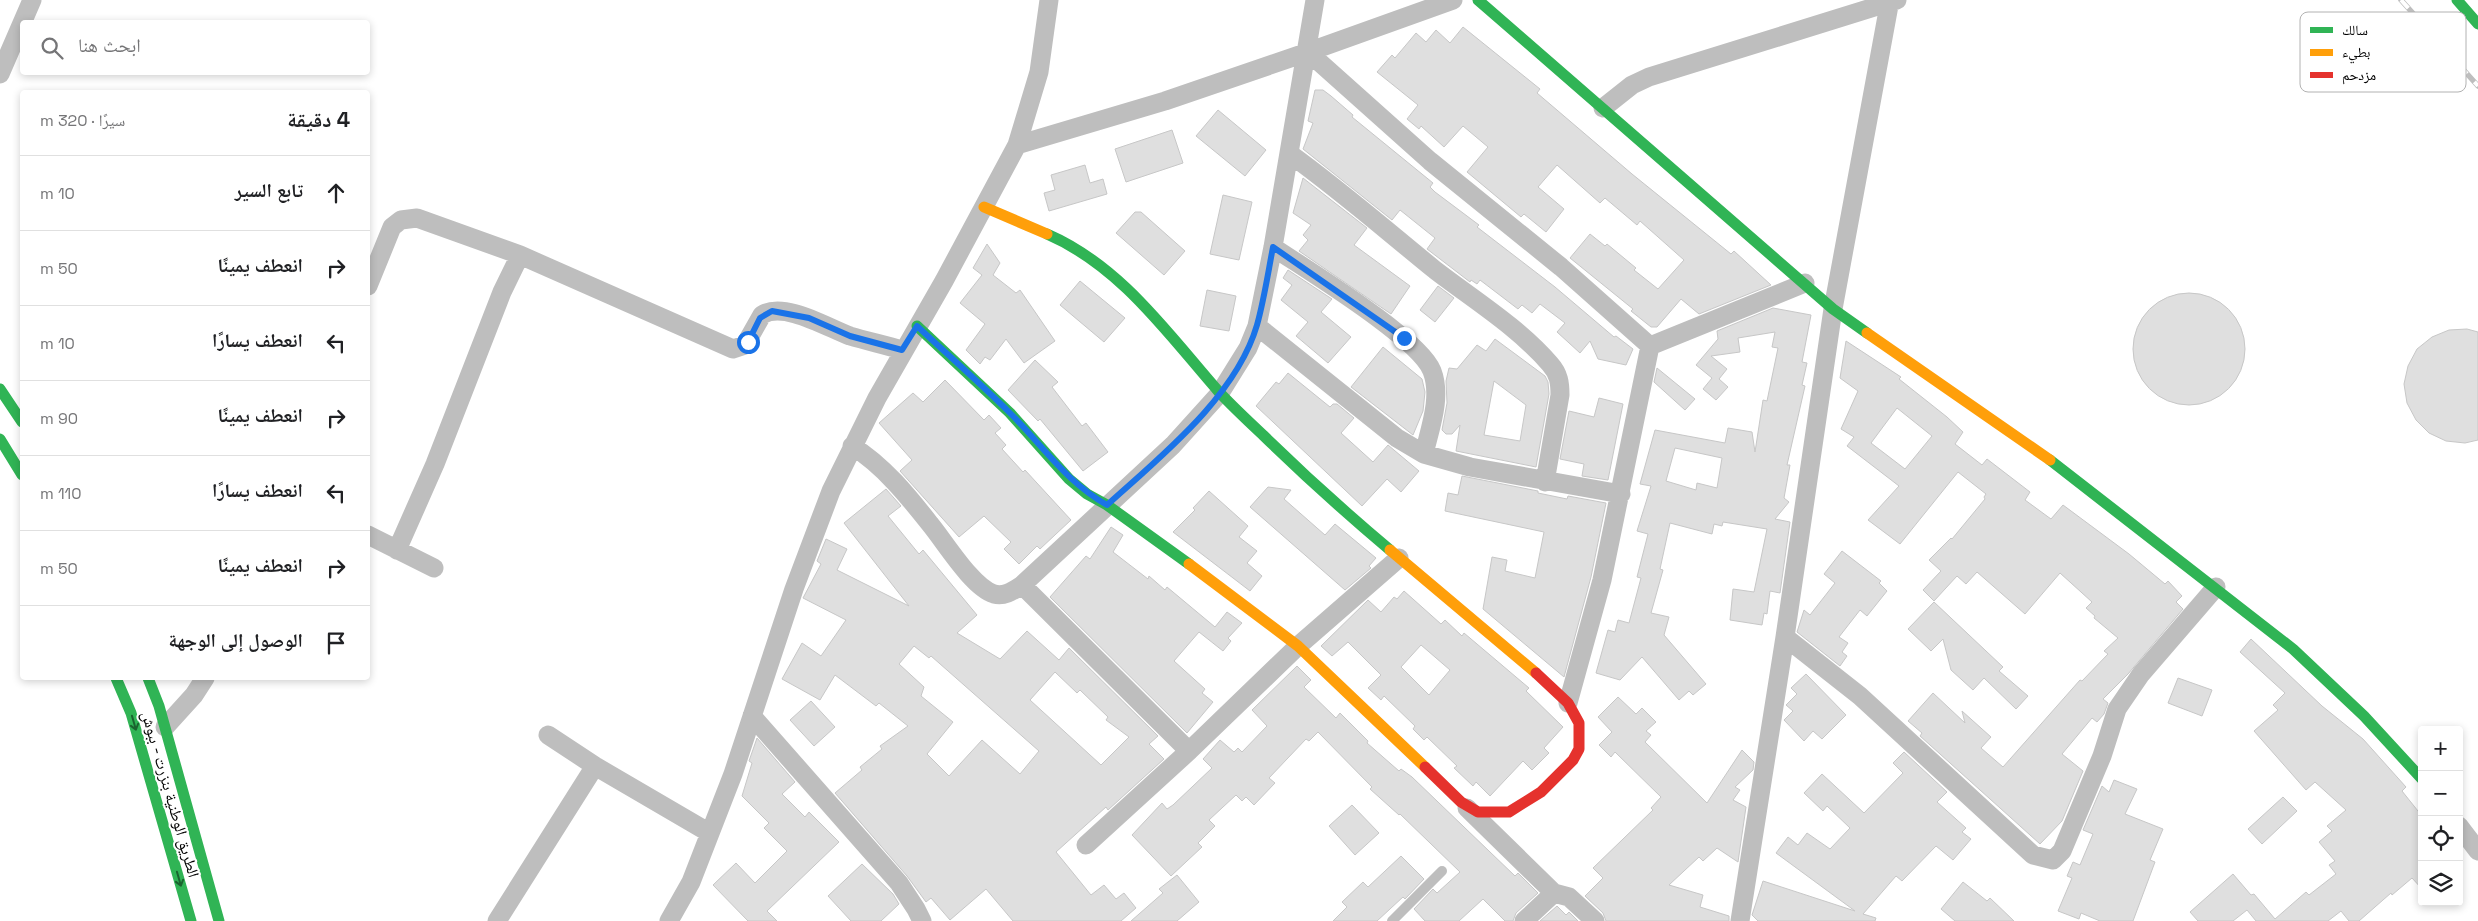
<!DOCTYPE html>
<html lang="ar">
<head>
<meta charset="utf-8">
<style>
	:root { --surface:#fff; --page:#f6f6f6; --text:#202124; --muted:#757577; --line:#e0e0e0 }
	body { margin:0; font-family:"Space Grotesk","Noto Naskh Arabic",sans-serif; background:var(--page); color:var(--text); direction:rtl }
	.controls { position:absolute; right:15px; bottom:15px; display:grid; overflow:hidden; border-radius:5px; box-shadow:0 2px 8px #0003 }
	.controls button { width:45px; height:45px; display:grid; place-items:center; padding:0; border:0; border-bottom:1px solid var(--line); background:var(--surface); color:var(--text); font:25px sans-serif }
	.stop { position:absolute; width:15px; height:15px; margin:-11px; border:4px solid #1a73e8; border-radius:50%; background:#fff }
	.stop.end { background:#1a73e8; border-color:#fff; box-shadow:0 1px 5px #0008 }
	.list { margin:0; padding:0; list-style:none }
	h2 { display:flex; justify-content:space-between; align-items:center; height:65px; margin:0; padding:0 20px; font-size:21px }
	h2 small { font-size:16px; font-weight:400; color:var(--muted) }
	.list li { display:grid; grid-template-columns:32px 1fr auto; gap:15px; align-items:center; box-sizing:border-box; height:75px; padding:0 20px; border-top:1px solid var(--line) }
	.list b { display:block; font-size:19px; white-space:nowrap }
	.list em { font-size:16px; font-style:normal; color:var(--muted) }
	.icon { flex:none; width:28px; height:28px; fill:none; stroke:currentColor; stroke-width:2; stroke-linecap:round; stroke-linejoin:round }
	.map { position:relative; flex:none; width:2478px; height:921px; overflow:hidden; direction:ltr }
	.search { position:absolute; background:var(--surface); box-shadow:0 2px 8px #0003; left:20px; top:20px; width:350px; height:55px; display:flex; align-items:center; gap:12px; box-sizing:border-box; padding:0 18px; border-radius:5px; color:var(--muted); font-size:19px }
	.panel { position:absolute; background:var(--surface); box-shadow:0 2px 8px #0003; left:20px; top:90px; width:350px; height:590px; border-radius:5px; direction:rtl }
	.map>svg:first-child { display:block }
	.building { fill:#dfdfdf; stroke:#c7c7c7; fill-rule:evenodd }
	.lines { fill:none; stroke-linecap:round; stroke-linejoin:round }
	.lane { stroke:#bebebe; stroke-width:10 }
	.street { stroke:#bebebe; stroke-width:19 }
	.fast { stroke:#30b455; stroke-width:11 }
	.slow { stroke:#ff9f0a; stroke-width:11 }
	.jam { stroke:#e5322d; stroke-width:11 }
	.rail-casing { stroke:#bebebe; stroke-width:5.5 }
	.rail { stroke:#fff; stroke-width:4; stroke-dasharray:11; stroke-linecap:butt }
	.oneway { stroke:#1a632f }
	.route { stroke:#1a73e8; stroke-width:6 }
	.labels { text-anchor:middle; stroke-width:4; stroke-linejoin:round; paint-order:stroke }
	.street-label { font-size:16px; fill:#000; stroke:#fff }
	.key { fill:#fff; stroke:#b2b2b2; stroke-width:1 }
	.key-label { font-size:14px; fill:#000 }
</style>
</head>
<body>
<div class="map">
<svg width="2478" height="921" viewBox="0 0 2478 921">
	<rect width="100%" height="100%" fill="#fff"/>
	<path class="building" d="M1463,27L1540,89L1537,93L1632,174L1731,254L1734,251L1771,285L1699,314L1681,299L1657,327H1651L1631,311L1633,309L1570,258L1590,234L1605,246L1607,244L1636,268L1634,270L1658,289L1684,260L1640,221L1637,225L1605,198L1600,203L1557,165L1538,187L1564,209L1546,232L1524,214L1521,217L1467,172L1488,147L1463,126L1444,147L1421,126L1419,129L1407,119L1418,105L1377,72L1392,55L1395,58L1416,33L1426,42L1436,30L1450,43Z
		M1315,90H1323L1331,96L1353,115L1352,117L1433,183L1430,187L1435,192L1479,225L1477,227L1555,287L1614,337L1616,336L1633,349L1626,365L1598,359L1590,341L1580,353L1557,332L1565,323L1540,304L1532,313L1522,305L1518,309L1480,280L1477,284L1471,280L1470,282L1427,249L1435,238L1400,210L1392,220L1303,149L1313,123L1308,121Z
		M1218,110L1266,150L1245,176L1196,136Z
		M1172,130L1183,163L1126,182L1115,149Z
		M1085,165L1090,183L1103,179L1107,194L1049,211L1044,193L1055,190L1051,175Z
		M1303,178L1367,228L1354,245L1410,286L1391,314L1299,251L1308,240L1303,235L1311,225L1293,213Z
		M1223,195L1252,202L1239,260L1210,254Z
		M1135,212H1141L1185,251L1164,275L1116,233Z
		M987,244L1000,263L993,275L1016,293L1020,290L1055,341L1024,363L1006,339L990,360L985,357L980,364L966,350L985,324L960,303L982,275L973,268Z
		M1288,270L1332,299L1321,312L1351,337L1328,363L1296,336L1308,322L1281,300L1292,285L1283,278Z
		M1080,281L1125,318L1104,342L1060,305Z
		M1438,286L1454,298L1435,322L1420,310Z
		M1207,290L1236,296L1229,331L1200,326Z
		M2133 349a56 56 0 1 1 112 0a56 56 0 1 1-112 0Z
		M1773,308L1811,315L1802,362L1807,363L1802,385L1805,386L1787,465H1790L1784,498L1789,502L1775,519L1790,522L1780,593L1770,591L1767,614L1764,613L1762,625L1730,620L1733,589L1754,592L1767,529L1723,522L1722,526L1714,524L1712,534L1670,523L1660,569L1663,570L1651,613L1669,617L1664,635L1706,684L1693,695L1689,691L1679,700L1642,657L1620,680L1596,673L1608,630L1615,632L1618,620L1629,623L1641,578L1637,577L1648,534L1637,531L1651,486L1640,484L1655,430L1725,443L1728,428L1752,432L1755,452L1763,400L1767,401L1778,348L1772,347L1775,332L1738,338L1740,352L1711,356L1727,369L1719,379L1728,387L1716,400L1703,389L1712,378L1696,365L1718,339L1717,331ZM1675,448L1722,458L1717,488L1697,483L1696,490L1666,481Z
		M2467,329L2478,332V440L2465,443L2446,441L2429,433L2416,420L2407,403L2404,384L2408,366L2417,349L2432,337L2449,330Z
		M1495,339L1545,376L1548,382L1549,394L1536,467L1456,451L1460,425L1452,434H1446L1442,430L1447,403L1446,381L1449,368L1457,369L1477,345L1486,351ZM1494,381L1526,405L1520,441L1484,435Z
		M1846,341L1901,377L1899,379L1947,417L1963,432L1955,444L1982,465L1987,459L2030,492L2025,500L2051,519L2063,505L2129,554L2165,584L2168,581L2182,596L2176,602L2183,609L2128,674L2103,699L2108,703L2104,714L2097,722L2092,718L2062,754L2083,771L2062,821L2040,844L1920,736L1922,733L1908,721L1933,693L1965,723L1962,711L1991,737L1981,748L2003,767L2080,680L2082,681L2108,654L2104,651L2118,638L2094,618L2095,616L2086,608L2092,602L2060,573L2025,614L1977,572L1966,584L1957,576L1934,601L1923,590L1941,571L1929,560L1951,538L1952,539L1985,499L1984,497L1986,494L1958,472L1900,544L1868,520L1899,486L1847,446L1854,437L1841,429L1858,391L1840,378ZM1897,408L1932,436L1905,469L1871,443Z
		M1383,347L1422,379L1425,392L1423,411L1413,435L1351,387Z
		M1035,360L1058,382L1052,387L1082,426L1086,423L1108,452L1083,471L1040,419L1038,421L1008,390Z
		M1657,368L1695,399L1685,410L1654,382Z
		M1288,373L1330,407L1333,404H1337L1354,418L1341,433L1373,462L1388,445L1419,471L1401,492L1387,479L1362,506L1256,406L1276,382L1279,384Z
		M945,380L984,420L989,415L1001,428L995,433L1006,445L1002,449L1023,472L1025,470L1071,520L1040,549L1037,546L1019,564L1004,549L1011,542L984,516L959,537L900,471L912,460L879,423L913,393L923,402Z
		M1599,398L1623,404L1608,480L1582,476L1584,464L1560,459L1569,411L1594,417Z
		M1462,476L1538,491V493L1567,499L1568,496L1606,503L1591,577L1564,677L1483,609L1492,557L1507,560L1505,571L1535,578L1544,532L1445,511L1448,493L1458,495Z
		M1268,487L1291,490L1284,499L1325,535L1335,524L1376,558L1369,566L1371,568L1345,590L1250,507Z
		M886,489L901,506L888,516L919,554L923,550L977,615L957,633L1000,659L1027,631L1059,660L1069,648L1158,736L1149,744L1164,759L1108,810L1106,807L1056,852L1091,895L1104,885L1116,899L1124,893L1136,908L1121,921H1013L986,889L950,920L931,898L926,902L907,876L835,793L862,770L860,767L882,749L880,746L908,726L879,703L876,706L835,675L820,700L782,679L802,643L821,656L846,620L803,598L821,564L817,561L826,539L847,549L837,570L909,606L844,523ZM914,646L929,658L931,656L1039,751L1020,774L982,740L949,776L927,754L953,722L921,696L924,687L899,664ZM1055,672L1077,693L1080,690L1108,717L1106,720L1129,737L1101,765L1030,700Z
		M1209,491L1248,526L1239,537L1257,551L1247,563L1262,576L1250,591L1173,532L1195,510L1193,508Z
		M1111,527L1123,535L1113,552L1148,579L1149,576L1165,590L1167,587L1215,627L1227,612L1242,623L1228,638L1231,641L1223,651L1199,632L1174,661L1205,689L1202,693L1213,702L1187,733L1050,597L1086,556L1090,559Z
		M1842,551L1881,581L1879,583L1887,591L1867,616L1860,610L1839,637L1848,643L1842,652L1847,656L1840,666L1797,632L1804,610L1810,615L1835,583L1824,574Z
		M1404,591L1441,624L1445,620L1462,636L1464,633L1529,688L1526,691L1563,727L1544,748L1549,753L1532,770L1523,761L1490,796L1476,782L1473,786L1454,768L1457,766L1427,737L1424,740L1413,729L1415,726L1384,696L1381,700L1368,688L1381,675L1348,642L1332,656L1321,646L1368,600L1381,612L1394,597L1397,599ZM1421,645L1450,670L1429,695L1401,667Z
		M1934,602L2003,667L1999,671L2028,696L2016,709L1984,678L1973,690L1951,670L1943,639L1931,651L1908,629Z
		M2251,639L2322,706L2363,739L2406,787L2402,791L2422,816V889L2412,878L2392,895L2391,893L2359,921H2349L2341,911L2328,921H2256L2247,910L2233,921H2198L2190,912L2233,874L2251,895L2254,894L2275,919L2306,892L2309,895L2336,874L2329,865L2335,861L2319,842L2332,831L2327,826L2346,810L2315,782L2306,790L2254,731L2278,710L2273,705L2285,693L2240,652Z
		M1297,666L1311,680L1304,687L1336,718L1340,713L1368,741L1367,743L1399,771L1401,769L1412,777L1515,876L1518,873L1538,893L1516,913L1513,921H1505L1483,899L1459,921H1425L1414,909L1433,889L1437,893L1460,872L1400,814L1399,815L1370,789L1372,787L1318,732L1309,741L1306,739L1269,778L1275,783L1254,805L1246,797L1242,801L1236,795L1209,820L1215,826L1198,843L1202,847L1171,876L1132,835L1162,803L1167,809L1173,805L1212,768L1203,759L1220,740L1234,752L1238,748L1242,752L1267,726L1252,710Z
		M1806,674L1846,715L1822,739L1813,731L1804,741L1784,720L1793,711L1786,705L1797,694L1791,688Z
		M2178,678L2212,690L2202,716L2168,703Z
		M1618,697L1636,714L1642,708L1656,722L1646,731L1651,735L1645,742L1707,803L1742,750L1754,762L1753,770L1735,787L1740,790L1733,800L1746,807L1738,862L1717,848L1703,861L1699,857L1669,885L1703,895L1700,907L1729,916V921H1606L1603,913L1585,896L1603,878L1593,868L1653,810L1651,808L1661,797L1615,752L1611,757L1599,745L1612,732L1598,717Z
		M811,701L835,727L814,746L790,720Z
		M757,738L795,782L782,794L805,817L809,812L839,842L767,911L777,921H748L713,885L736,863L755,883L787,851L764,828L769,823L742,796L752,763L749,761Z
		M1904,752L1947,792L1937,802L1966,828L1962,832L1971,839L1953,860L1936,846L1902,881L1896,876L1863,914L1876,918L1875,921H1758L1752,915L1763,881L1855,911L1776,853L1788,837L1798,845L1807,833L1830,849L1850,828L1827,806L1823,811L1804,793L1822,774L1864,813L1903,773L1893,763Z
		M2114,780L2137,789L2125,814L2163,829L2150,860L2155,862L2133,921H2100L2081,913L2079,919L2058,911L2072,878L2067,876L2073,862L2080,865L2093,834L2083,830L2102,786L2109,792Z
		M2283,797L2297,811L2262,844L2248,829Z
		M1352,805L1379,833L1355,855L1329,826Z
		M1401,856L1424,879L1405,899L1403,897L1377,921H1333L1347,907L1342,902L1363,882L1368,887Z
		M862,864L893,894L899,904L881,921H851L828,896Z
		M1177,875L1199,902L1177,921H1131L1163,893L1159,889Z
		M1963,882L1987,901L1990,898L2014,921H1955L1941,909Z
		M1557,906L1566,915L1569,912L1578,921H1540Z"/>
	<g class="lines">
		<path class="lane" d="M1392,921L1442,871"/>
		<path class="street" d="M1453,0L1308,52L1430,161L1561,267L1650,346L1805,283
			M0,74L32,0
			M1603,108L1632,85L1649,77L1897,0
			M1017,145L1165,101L1308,52
			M1290,154C1340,190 1387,231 1435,270C1474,300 1518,327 1550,364C1559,374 1560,383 1560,395L1545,482
			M1273,247C1307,270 1419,338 1432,371C1442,397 1430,428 1424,454
			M520,255L733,349L745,345L762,315C784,301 828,328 850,336C867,341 885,345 902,350
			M368,286L392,227L401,220L417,218L520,255L502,292L435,464L397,550
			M1257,326L1397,438L1424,454L1470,467L1621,494
			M852,446C883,465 908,496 930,524C945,542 972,587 994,594C1005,597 1014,590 1022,585L1173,445L1220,393L1248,348L1257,326L1273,247L1315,0
			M368,535L434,568
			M1022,585L1189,751L1086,845
			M1785,637L1860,696L2033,855L2053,860L2062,851L2102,756L2117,709L2141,674L2216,587
			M1568,703L1602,580L1650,346
			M752,716L899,883L916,909L922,921
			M165,727L194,695L205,678
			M548,735L595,766L708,832
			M1189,751L1298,646L1399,558
			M1467,808L1554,893
			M2459,826L2478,851
			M497,921L595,766
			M669,921L691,882L733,774L794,589L831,491L877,398L944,281L1017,145L1039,72L1049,0
			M1524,921L1554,893L1569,897L1595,921
			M1740,921L1785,637L1833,309L1890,0"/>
		<path class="fast" d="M1478,0L1833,309L1867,333
			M2457,0L2478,24
			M1047,234C1121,266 1168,334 1219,392C1233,407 1248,421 1263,435C1304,475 1346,513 1390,550
			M917,326L1010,413L1069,479L1087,494L1107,505L1189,564
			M0,389L22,422
			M0,439L22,475
			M2050,460L2293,649L2364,716L2422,779
			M116,678L131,713L191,921
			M148,678L159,706L219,921"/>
		<path class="slow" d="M984,207L1047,234
			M1867,333L2050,460
			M1390,550L1536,673
			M1189,564L1298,646L1425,767"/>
		<path class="jam" d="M1425,767L1461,802L1478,812H1509L1541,792L1573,760L1579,749V723L1568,703L1536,673"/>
		<g class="rail-casing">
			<path id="rail" d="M2401,0L2478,86"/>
		</g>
		<use href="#rail" class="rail"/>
	</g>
	<defs><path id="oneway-shaft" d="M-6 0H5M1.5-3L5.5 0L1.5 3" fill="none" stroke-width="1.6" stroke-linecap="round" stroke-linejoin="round" transform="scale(1.25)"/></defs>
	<g class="oneway">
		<use href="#oneway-shaft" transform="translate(134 723) rotate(74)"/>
		<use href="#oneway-shaft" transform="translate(179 879) rotate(74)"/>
	</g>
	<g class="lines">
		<path class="route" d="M748,342L760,318L772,311L809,318L850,336L902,350L917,326C948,355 980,383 1010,413C1042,445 1066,482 1107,505C1160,457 1236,397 1257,325C1264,300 1268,273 1273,247L1404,338"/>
	</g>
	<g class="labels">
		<g class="street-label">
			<text transform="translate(171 794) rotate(74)" y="6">الطريق الوطنية بنزرت - ببوش</text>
		</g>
	</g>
	<rect x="2300" y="12" width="166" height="80" rx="8" class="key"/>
	<rect x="2310" y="27" width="23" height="6" fill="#30b455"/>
	<rect x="2310" y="49" width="23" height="7" fill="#ff9f0a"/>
	<rect x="2310" y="72" width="23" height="6" fill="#e5322d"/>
	<g class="key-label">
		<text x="2342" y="35">سالك</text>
		<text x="2342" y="57">بطيء</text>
		<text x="2342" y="80">مزدحم</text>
	</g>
</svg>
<div class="controls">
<button>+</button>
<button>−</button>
<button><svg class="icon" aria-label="locate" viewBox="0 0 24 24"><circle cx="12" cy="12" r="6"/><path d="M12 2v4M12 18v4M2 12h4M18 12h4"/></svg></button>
<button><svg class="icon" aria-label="layers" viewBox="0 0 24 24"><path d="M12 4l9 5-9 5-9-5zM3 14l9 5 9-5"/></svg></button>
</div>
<div class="stop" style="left:748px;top:342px"></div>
<div class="stop end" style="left:1404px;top:338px"></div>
<div class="search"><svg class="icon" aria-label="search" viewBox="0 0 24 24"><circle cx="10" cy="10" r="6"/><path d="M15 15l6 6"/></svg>ابحث هنا</div>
<section class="panel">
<h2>4 دقيقة<small>سيرًا · 320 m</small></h2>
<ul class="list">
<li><svg class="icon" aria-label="ahead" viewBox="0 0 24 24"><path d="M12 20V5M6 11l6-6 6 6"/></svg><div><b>تابع السير</b></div><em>10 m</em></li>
<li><svg class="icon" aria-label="right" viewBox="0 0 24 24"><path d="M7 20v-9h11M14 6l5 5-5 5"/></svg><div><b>انعطف يمينًا</b></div><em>50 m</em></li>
<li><svg class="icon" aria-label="left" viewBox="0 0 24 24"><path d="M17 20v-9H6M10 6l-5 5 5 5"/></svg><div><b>انعطف يسارًا</b></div><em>10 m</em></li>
<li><svg class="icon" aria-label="right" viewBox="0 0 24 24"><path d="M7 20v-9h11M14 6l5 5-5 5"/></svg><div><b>انعطف يمينًا</b></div><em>90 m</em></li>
<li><svg class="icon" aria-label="left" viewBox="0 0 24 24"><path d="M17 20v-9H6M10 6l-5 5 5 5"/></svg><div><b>انعطف يسارًا</b></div><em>110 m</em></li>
<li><svg class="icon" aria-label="right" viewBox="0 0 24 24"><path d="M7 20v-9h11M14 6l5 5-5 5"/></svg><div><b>انعطف يمينًا</b></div><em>50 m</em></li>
<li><svg class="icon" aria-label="arrive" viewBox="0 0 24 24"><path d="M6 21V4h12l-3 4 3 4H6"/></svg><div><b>الوصول إلى الوجهة</b></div></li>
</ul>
</section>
</div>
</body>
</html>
